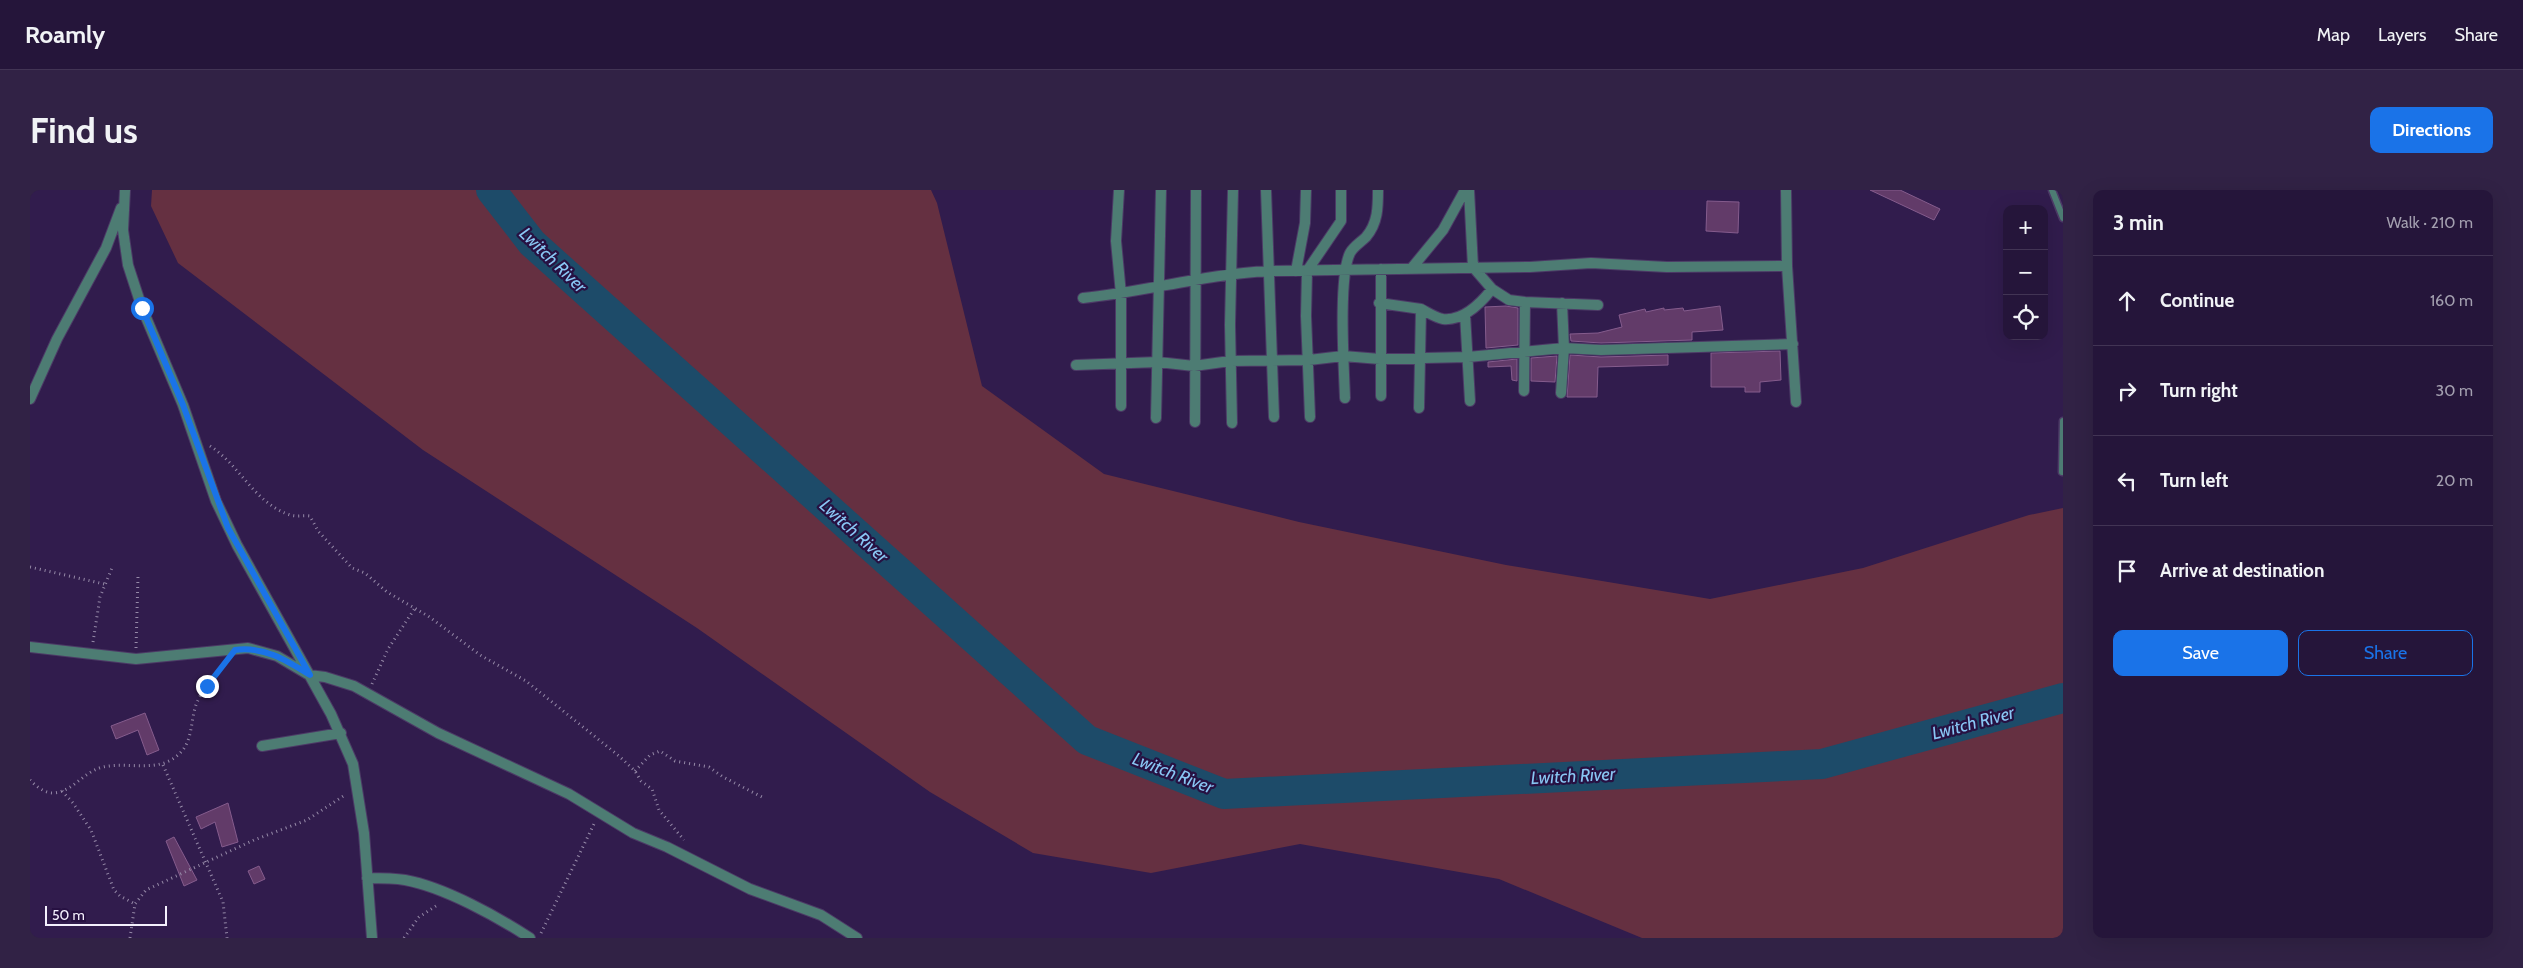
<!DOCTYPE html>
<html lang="en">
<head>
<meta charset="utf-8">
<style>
	:root { --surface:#25153a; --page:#312245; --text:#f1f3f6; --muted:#a39faf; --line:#423454; --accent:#1a73e8 }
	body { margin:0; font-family:Cabin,sans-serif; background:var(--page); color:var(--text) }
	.controls { position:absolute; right:15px; top:15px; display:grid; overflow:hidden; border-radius:10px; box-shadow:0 5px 20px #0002 }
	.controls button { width:45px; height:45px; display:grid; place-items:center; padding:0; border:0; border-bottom:1px solid var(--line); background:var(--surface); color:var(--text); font:25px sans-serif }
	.scale { position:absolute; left:15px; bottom:12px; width:122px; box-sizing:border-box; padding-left:5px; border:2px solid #f4f0fd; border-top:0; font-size:14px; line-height:18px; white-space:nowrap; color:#f4f0fd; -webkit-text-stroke:4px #271142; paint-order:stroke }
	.stop { position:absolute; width:15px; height:15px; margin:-11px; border:4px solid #1a73e8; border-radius:50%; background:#fff }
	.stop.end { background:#1a73e8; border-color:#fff; box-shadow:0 1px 5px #0008 }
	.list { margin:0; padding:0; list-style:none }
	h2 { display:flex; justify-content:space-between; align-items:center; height:65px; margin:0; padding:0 20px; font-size:21px }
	h2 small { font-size:16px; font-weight:400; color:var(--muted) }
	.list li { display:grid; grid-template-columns:32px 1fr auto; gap:15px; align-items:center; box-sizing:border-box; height:90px; padding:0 20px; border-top:1px solid var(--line) }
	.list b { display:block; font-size:19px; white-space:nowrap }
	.list em { font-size:16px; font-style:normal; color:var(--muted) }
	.actions { display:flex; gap:10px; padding:15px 20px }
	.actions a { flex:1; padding:11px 0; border:1px solid var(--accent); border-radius:10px; text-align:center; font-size:18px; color:var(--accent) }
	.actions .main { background:var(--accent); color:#fff }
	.icon { flex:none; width:28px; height:28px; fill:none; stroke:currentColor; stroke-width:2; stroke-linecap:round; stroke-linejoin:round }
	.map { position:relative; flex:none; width:2033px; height:748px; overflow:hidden; border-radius:10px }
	header { display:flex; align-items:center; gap:30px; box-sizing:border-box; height:70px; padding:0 25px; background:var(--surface); border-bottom:1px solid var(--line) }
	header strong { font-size:24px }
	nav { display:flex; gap:28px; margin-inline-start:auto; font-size:18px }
	.intro { display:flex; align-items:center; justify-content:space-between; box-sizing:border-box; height:120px; padding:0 30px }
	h1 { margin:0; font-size:35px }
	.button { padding:12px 22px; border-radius:10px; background:var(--accent); color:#fff; font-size:18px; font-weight:700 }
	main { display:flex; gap:30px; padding:0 30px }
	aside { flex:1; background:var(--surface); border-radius:10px; box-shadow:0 5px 20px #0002 }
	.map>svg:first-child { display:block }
	.green { fill:#653041 }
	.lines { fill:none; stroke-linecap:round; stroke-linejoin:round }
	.river { stroke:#1d4b69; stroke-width:30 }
	.building { fill:#623b69; stroke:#855c8d }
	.lane-casing { stroke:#4c3a66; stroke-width:9 }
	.street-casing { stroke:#4c3a66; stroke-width:12 }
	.path { stroke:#968aa8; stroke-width:3; stroke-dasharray:1 4; stroke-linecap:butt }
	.lane { stroke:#4d7c73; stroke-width:6 }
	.street { stroke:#4d7c73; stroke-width:10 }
	.route { stroke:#1a73e8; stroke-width:6 }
	.labels { text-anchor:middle; stroke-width:4.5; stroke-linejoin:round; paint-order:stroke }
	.water-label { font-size:18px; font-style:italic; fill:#89c7f4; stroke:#271142 }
</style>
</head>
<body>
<header>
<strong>Roamly</strong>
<nav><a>Map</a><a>Layers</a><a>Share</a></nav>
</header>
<div class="intro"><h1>Find us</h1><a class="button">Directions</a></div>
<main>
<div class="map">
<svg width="2033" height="748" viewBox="0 0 2033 748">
	<rect width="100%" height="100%" fill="#311c4d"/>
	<path class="green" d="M122,0H901L907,13L952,196L1074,284L1269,332L1476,375L1680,409L1833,378L1999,325L2033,318V748H1612L1469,689L1270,654L1121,683L1003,663L900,602L667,438L393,260L148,73L121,16Z"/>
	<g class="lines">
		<path class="river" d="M461,0L502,53L1057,550L1194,604L1792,574L2033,508"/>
	</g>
	<path class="building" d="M1840,0H1870L1910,19L1904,30Z
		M1677,11L1709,12L1708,43L1676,41Z
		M1476,116L1488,118V155L1456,158L1455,117Z
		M1690,116L1693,140L1662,142V150L1571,153L1541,151L1540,144L1568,143L1592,137L1589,125L1615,119L1616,122L1634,118V120L1653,118L1654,121Z
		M1750,161L1751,190L1730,192V202H1715V197H1681V163Z
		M1540,165L1571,167L1638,165V175L1568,177L1567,207H1537Z
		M1527,166L1525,192L1501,191V168Z
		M1487,169V191L1482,190L1481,176L1458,177V172Z
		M115,523L129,560L117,565L108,540L86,549L81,536Z
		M198,613L208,652L192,657L185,632L171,639L166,627Z
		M144,647L167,690L154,696L136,651Z
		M229,676L235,689L224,694L218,681Z"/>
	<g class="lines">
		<g class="lane-casing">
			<path id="lane" d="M2022,0L2033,28
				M2032,282L2033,231"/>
		</g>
		<g class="street-casing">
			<path id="street" d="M95,0L93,40L98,75L112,118L153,215L186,311L207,355L301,524L323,574L334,643L342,748
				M1089,0L1086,51L1091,104V216
				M1236,0L1244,227
				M1439,0L1443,77L1462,99L1479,110L1495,112L1568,115
				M1756,0L1757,76L1766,212
				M1351,79V206
				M1381,79L1413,40L1435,0
				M1266,81L1275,33L1276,0
				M1053,108C1115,102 1175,84 1239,81L1500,77L1561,73L1637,77L1757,76
				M1349,113L1391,119L1389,218
				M1391,119C1397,122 1406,128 1413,129C1433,131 1451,113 1462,99
				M1435,124L1440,211
				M1046,175L1128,172L1164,176L1200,171L1279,170L1313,166L1350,169L1438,167L1534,158L1571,160L1763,154
				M1494,201L1495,112
				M1531,203L1534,158L1532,113
				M1315,208C1314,179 1308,87 1320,63C1323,57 1331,52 1336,47C1348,33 1348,17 1348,0
				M0,209L27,149L76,58L91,18
				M1280,227L1276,126L1277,81L1311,31V0
				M1126,228L1131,0
				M1165,232L1166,0
				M1202,233L1200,135L1203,0
				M0,457L106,469L218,458L247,466L279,485L295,487L324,496L408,543L539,604L603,643L637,657L720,699L791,725L827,748
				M232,556L311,543
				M337,688C350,688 363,688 375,690C414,697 468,727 500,748"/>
		</g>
		<path class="path" d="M180,256C210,275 224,313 260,325C266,327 273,325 280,326L288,341L322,378L335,383L357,402L398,426L450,465L496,491L589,566L605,581L611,591L622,599L629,620L654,650
			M0,377L74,394
			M63,452L70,407L82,378
			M106,458L108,386
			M342,494L358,459L385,418
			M133,575L193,712L197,748
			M605,581L620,565L630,561L645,571L679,577L693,587L732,607
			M0,590C6,596 14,603 23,603C43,602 54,581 73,577C100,571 131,585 152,561C162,549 161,532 165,518C170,501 184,487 195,474
			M32,601L43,613L61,640L84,700L90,706L105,714
			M511,743L564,634
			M100,748L105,714L116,700L224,650L277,630L315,605
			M374,748L389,727L409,714"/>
		<use href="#lane" class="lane"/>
		<use href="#street" class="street"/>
	</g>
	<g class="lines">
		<path class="route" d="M112,118L153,215L198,338L280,485C256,470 234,456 205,460L177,496"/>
	</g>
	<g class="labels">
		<g class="water-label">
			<text transform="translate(523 70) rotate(44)" y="6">Lwitch River</text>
			<text transform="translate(824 341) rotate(42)" y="6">Lwitch River</text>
			<text transform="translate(1943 533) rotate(-15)" y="6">Lwitch River</text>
			<text transform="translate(1143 583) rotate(21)" y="6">Lwitch River</text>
			<text transform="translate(1543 586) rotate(-3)" y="6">Lwitch River</text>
		</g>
	</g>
</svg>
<div class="controls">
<button>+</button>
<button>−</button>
<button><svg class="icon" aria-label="locate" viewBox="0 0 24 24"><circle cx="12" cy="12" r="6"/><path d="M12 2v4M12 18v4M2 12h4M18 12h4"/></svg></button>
</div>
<div class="scale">50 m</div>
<div class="stop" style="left:112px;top:118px"></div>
<div class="stop end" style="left:177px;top:496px"></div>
</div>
<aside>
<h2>3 min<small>Walk · 210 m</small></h2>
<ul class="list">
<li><svg class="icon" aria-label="ahead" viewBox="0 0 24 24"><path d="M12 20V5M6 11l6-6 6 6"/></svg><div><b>Continue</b></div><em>160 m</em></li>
<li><svg class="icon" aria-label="right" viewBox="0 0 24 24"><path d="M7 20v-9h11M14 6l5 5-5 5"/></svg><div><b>Turn right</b></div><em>30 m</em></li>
<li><svg class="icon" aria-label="left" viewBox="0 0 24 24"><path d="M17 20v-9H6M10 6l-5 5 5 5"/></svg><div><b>Turn left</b></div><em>20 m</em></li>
<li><svg class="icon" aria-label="arrive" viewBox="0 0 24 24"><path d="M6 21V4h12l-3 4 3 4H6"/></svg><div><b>Arrive at destination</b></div></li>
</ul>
<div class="actions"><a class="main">Save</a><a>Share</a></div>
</aside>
</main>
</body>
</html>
